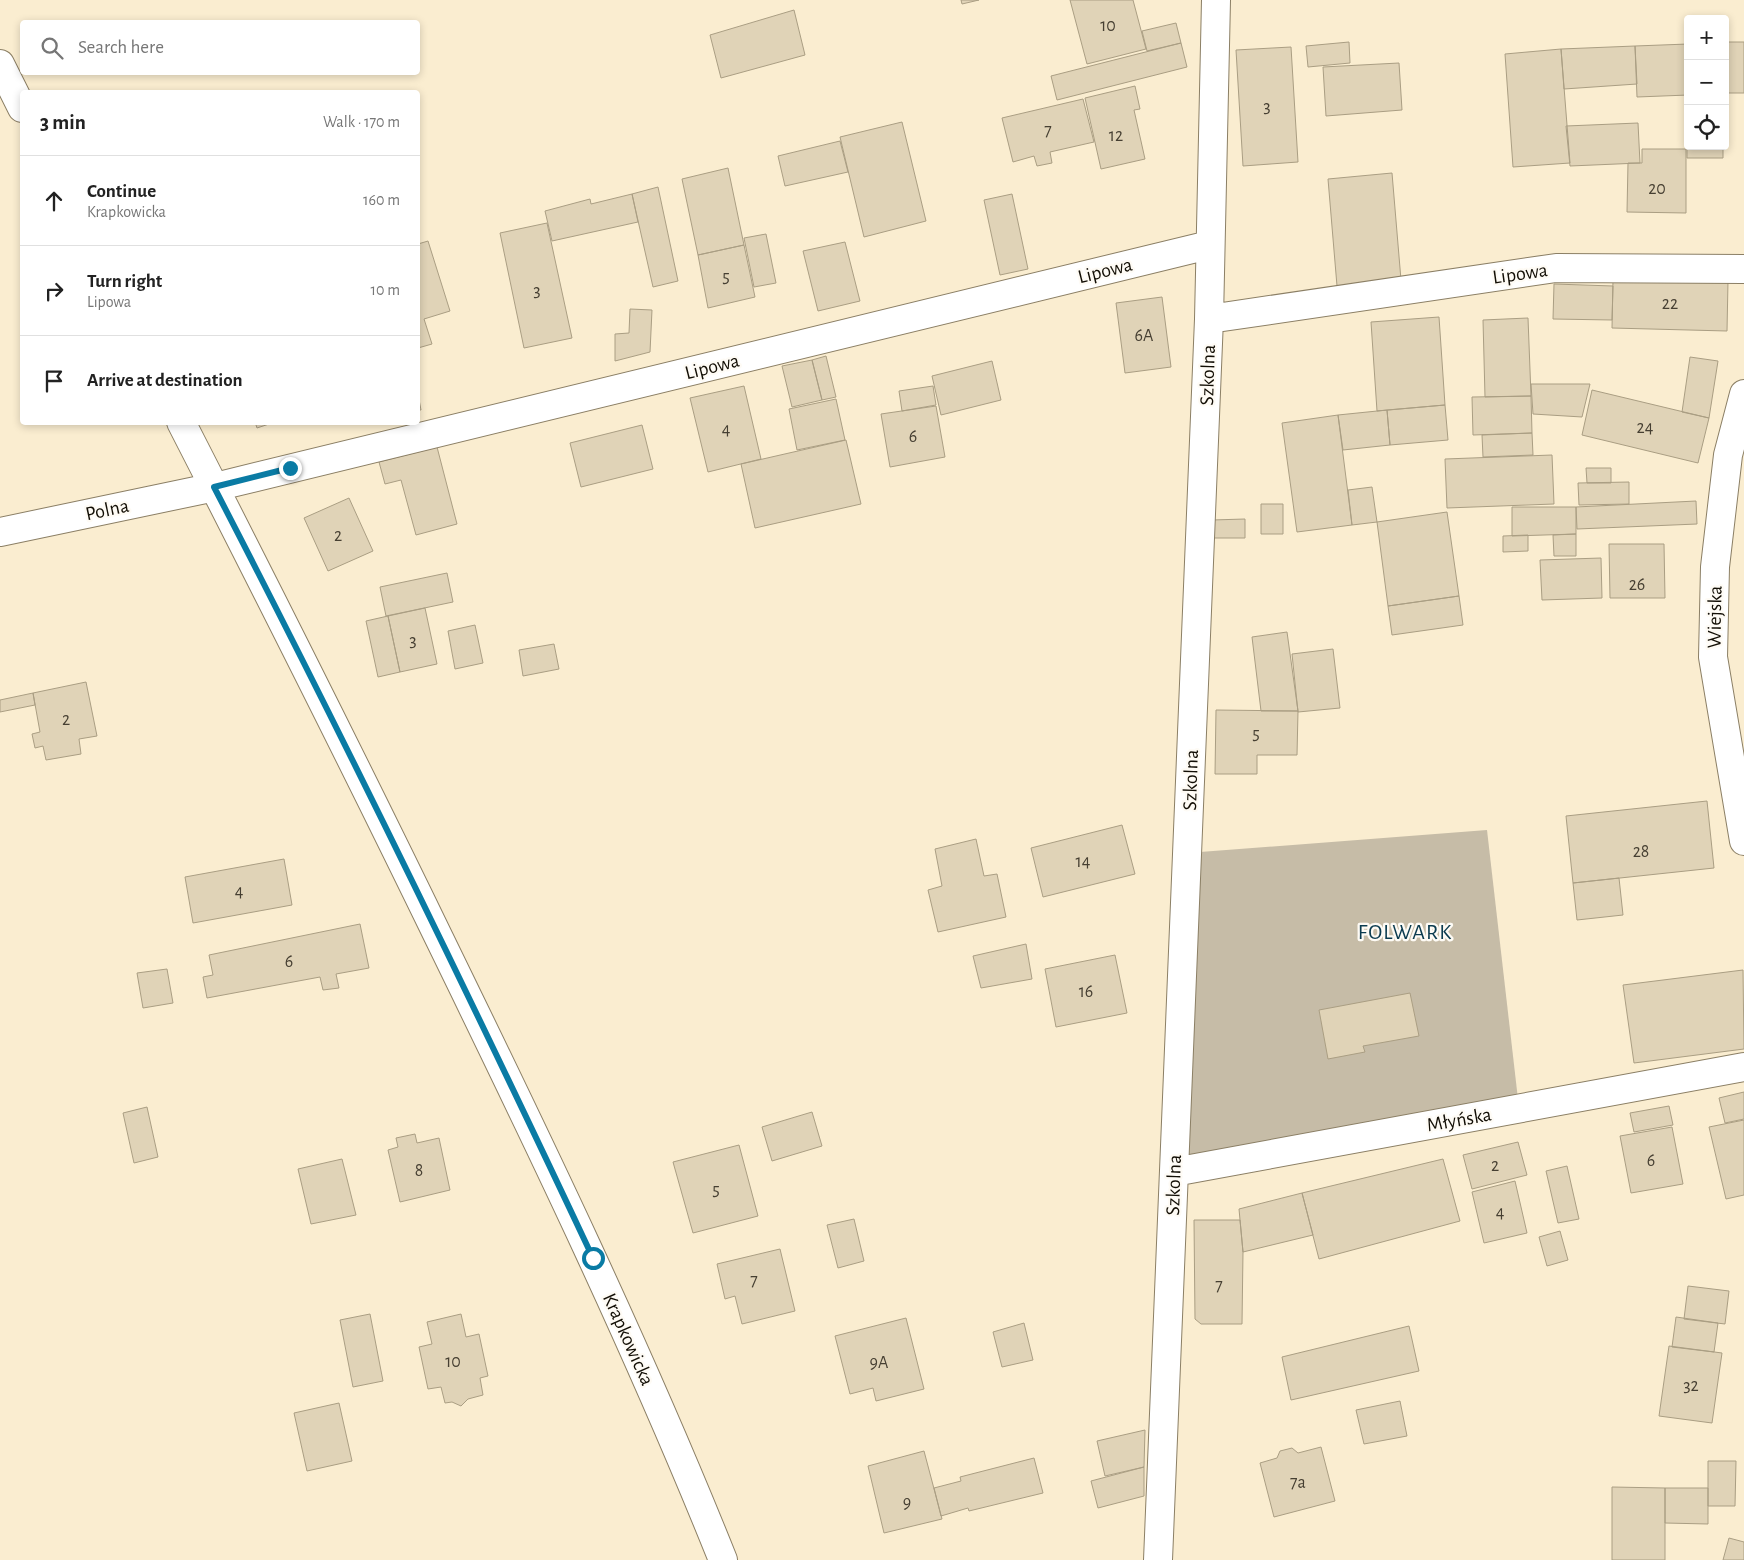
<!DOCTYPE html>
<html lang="en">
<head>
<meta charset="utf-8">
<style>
	:root { --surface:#fff; --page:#f6f6f6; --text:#222; --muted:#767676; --line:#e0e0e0 }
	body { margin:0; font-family:"Alegreya Sans",sans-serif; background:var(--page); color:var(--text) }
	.controls { position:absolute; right:15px; top:15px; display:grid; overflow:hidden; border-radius:5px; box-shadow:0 2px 8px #0003 }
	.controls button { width:45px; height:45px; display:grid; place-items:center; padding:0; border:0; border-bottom:1px solid var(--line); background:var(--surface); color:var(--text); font:25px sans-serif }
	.stop { position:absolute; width:15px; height:15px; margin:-11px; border:4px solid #0a7ba4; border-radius:50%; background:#fff }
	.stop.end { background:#0a7ba4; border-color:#fff; box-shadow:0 1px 5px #0008 }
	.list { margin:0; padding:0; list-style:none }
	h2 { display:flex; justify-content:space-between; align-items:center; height:65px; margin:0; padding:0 20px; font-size:21px }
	h2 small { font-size:16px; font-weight:400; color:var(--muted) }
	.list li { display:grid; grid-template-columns:32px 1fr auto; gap:15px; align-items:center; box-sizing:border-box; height:90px; padding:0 20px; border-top:1px solid var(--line) }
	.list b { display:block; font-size:19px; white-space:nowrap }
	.list p { margin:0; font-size:16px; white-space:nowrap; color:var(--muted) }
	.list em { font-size:16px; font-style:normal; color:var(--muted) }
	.icon { flex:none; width:28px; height:28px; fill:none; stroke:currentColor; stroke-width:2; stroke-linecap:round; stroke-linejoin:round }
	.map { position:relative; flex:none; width:1744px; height:1560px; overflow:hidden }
	.search { position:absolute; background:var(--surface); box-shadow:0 2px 8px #0003; left:20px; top:20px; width:400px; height:55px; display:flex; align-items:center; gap:12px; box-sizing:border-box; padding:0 18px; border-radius:5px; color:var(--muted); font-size:19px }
	.panel { position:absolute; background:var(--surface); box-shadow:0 2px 8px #0003; left:20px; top:90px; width:400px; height:335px; border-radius:5px }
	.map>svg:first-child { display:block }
	.green { fill:#c6bca7 }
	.building { fill:#e0d3b7; stroke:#aa9e83 }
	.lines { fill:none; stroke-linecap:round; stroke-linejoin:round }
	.minor-casing { stroke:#8b7f65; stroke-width:30 }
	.primary-casing { stroke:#8b7f65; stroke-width:30 }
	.minor { stroke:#fff; stroke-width:28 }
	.primary { stroke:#fff; stroke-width:28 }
	.route { stroke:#0a7ba4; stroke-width:6 }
	.labels { text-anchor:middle; stroke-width:4.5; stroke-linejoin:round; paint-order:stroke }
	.number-label { font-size:18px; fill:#463f32 }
	.street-label { font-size:20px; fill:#120e05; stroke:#fefbf5 }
	.quarter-label { font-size:22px; letter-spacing:1px; fill:#0b3b4f; stroke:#fefbf5 }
</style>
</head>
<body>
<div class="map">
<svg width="1744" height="1560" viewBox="0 0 1744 1560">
	<rect width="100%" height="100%" fill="#faedd0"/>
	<path class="green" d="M1487,830L1519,1108L1174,1172L1187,853Z"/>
	<path class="building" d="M961,0H979L962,4Z
		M1070,0H1133L1146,49L1087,64Z
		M794,10L805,55L721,78L710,35Z
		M1176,23L1181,43L1147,51L1142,31Z
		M1349,42L1350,63L1308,67L1306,46Z
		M1725,42H1744V93H1725Z
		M1181,43L1187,67L1057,100L1051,76Z
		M1688,44V95L1637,97L1635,46Z
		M1635,46L1637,84L1564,89L1561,49Z
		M1291,47L1298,162L1243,166L1236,50Z
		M1561,49L1570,163L1513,167L1505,54Z
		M1399,63L1402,110L1326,116L1323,67Z
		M1135,86L1140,109L1134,110L1145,159L1101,169L1085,98Z
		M1083,99L1094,142L1050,152L1052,163L1037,166L1034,156L1013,162L1002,118Z
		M902,122L926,221L864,237L840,137Z
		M1638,123L1640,163L1570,166L1566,126Z
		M1687,125L1688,146H1723V158H1687Z
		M840,141L848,172L785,186L778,156Z
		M1642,149H1686V213L1627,212L1628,163H1642Z
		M728,168L744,245L698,255L682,179Z
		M1392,173L1401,280L1337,286L1328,179Z
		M658,187L678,281L653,287L632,194Z
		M632,194L638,222L552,241L545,211L590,199L591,204Z
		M1012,194L1028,269L1000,275L984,200Z
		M547,223L572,338L524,348L500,233Z
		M766,234L776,283L754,287L744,238Z
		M428,241L450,311L424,319L432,344L418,348V244Z
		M845,242L860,301L818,311L803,251Z
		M744,245L755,297L708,308L698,255Z
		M1613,280L1728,281L1727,331L1612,328Z
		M1554,284L1613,286L1612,320L1553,319Z
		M1162,297L1171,367L1125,373L1116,303Z
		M630,309L652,310L650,352L615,361V334L629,333Z
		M1439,317L1445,405L1377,411L1371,322Z
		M1528,318L1531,396L1485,397L1483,320Z
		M826,356L836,397L822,400L812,360Z
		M1690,357L1718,361L1709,418L1682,412Z
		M812,360L822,400L792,407L782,366Z
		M992,361L1001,400L941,415L932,376Z
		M1531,384H1590L1582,417L1533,414Z
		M744,386L761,459L708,472L690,398Z
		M933,386L936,405L902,411L899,391Z
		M1592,390L1709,418L1698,463L1582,435Z
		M418,394L421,410H418Z
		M1531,396L1532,433L1473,435L1472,397Z
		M836,399L845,440L797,450L789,409Z
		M1445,405L1448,440L1390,445L1387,410Z
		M936,406L945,457L890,467L881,414Z
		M1387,410L1390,445L1343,450L1338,415Z
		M1338,415L1352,525L1297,532L1282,423Z
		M255,422H275L257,428Z
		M642,425L653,469L581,487L570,443Z
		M1532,433L1533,455L1483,457L1482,435Z
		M846,440L861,504L755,528L741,464Z
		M437,447L457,524L416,535L401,480L385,484L379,462Z
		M1552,455L1554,504L1447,508L1445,459Z
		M1586,468H1611V483H1587Z
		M1629,482V504L1579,505L1578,483Z
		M1372,487L1377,522L1352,525L1348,490Z
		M349,498L373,551L328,571L304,518Z
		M1696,501L1697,524L1577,529L1576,507Z
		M1261,504H1283V534H1261Z
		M1512,507H1576V534L1512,536Z
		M1447,512L1459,596L1388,606L1377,522Z
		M1245,519V538H1212V520Z
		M1576,534V556H1554L1553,535Z
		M1528,535V551L1503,552V536Z
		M1609,544H1664L1665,598H1610Z
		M1601,558L1602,598L1542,600L1540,560Z
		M447,573L453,602L386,616L380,587Z
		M1459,596L1463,625L1392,635L1388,606Z
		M425,608L437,664L400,672L388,616Z
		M388,616L400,672L378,677L366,621Z
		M475,625L483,663L455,669L448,631Z
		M1287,632L1298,711H1261L1252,637Z
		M554,644L559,669L523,676L519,650Z
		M1333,649L1340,708L1298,712L1292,654Z
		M86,682L97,736L79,739L81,754L46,760L43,746L35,748L32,734L40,732L33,693Z
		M33,693L35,705L0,712V700Z
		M1216,710L1298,711L1297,755H1257V774H1215Z
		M1707,801L1714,868L1573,883L1566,816Z
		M1122,825L1135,874L1043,897L1031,848Z
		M976,839L984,876L997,874L1006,917L938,932L928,890L942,886L935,849Z
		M284,859L292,905L193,923L185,877Z
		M1619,878L1623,915L1577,920L1573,883Z
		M360,924L369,968L336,974L339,988L323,990L320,977L207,998L203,977L213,975L209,955Z
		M1026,944L1032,979L981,988L973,956Z
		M1115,955L1127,1013L1056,1027L1045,969Z
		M167,969L173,1003L143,1008L137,973Z
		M1743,970L1744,1049L1634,1063L1623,985Z
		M1410,993L1419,1036L1363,1046L1365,1052L1328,1059L1319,1010Z
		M1744,1092V1119L1725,1123L1719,1098Z
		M1669,1106L1673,1125L1634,1132L1630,1113Z
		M147,1107L158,1157L134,1163L123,1113Z
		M812,1112L822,1146L772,1161L762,1127Z
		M1744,1120V1195L1726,1199L1709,1127Z
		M1672,1127L1683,1184L1631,1193L1620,1136Z
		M415,1134L417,1143L439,1138L450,1190L400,1202L388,1150L398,1147L396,1138Z
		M1518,1142L1527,1175L1472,1189L1463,1155Z
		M739,1145L758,1216L693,1233L673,1162Z
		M342,1159L356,1215L311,1224L298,1169Z
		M1443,1159L1460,1221L1319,1259L1302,1193Z
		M1567,1166L1579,1219L1558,1223L1546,1171Z
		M1515,1181L1527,1233L1484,1243L1472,1192Z
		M1302,1193L1313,1235L1243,1252L1239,1209Z
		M854,1219L864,1261L838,1268L827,1225Z
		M1194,1220H1240L1243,1252L1242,1324H1201L1195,1319Z
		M1560,1231L1568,1260L1547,1266L1539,1237Z
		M780,1249L795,1311L742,1324L735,1296L725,1299L717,1264Z
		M1688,1286L1729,1291L1725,1324L1684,1319Z
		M370,1314L383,1381L353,1387L340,1320Z
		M461,1314L466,1337L479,1334L488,1376L480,1378L483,1395L468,1399L461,1406L452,1402L445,1403L441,1387L428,1389L419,1347L432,1344L427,1322Z
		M1676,1317L1718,1323L1714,1352L1672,1347Z
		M906,1318L924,1389L876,1401L873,1388L850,1394L835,1336Z
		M1024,1323L1033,1360L1002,1367L993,1332Z
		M1409,1326L1419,1371L1291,1400L1282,1357Z
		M1669,1346L1722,1353L1712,1423L1659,1416Z
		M1400,1401L1407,1436L1364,1444L1356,1410Z
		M339,1403L352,1461L307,1471L294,1413Z
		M1145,1430L1144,1467L1105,1476L1097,1441Z
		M1321,1447L1335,1501L1274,1517L1260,1463L1277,1458L1280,1451L1292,1448L1298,1453Z
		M924,1451L942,1519L884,1533L868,1466Z
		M1034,1458L1043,1493L969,1511L968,1508L941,1516L934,1488L961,1481L960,1477Z
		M1708,1461H1736L1735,1506H1708Z
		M1144,1467V1496L1098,1508L1091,1481Z
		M1612,1487L1665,1488V1560H1612Z
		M1665,1488H1708V1524L1665,1523Z
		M1729,1538L1744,1542V1560H1723Z"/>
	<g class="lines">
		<g class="minor-casing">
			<path id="minor" d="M1209,319L1556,268L1744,269
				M1744,394L1728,455L1715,567L1713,657L1744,841
				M0,532L215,487L1209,245
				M1174,1172L1744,1067
				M1158,1560L1209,319L1216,0"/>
		</g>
		<g class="primary-casing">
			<path id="primary" d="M0,64L22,108
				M181,422C269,594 355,765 439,938C539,1143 638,1348 723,1560"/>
		</g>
		<use href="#minor" class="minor"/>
		<use href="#primary" class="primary"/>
	</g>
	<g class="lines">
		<path class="route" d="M290,468L214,487C346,742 471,999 593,1258"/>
	</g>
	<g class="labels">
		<g class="number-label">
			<text x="1108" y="31">10</text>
			<text x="1267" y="112">3</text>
			<text x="1048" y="136">7</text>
			<text x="1116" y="141">12</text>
			<text x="1657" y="194">20</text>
			<text x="726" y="282">5</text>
			<text x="537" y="296">3</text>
			<text x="1670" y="309">22</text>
			<text x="1144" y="341">6A</text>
			<text x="1645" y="433">24</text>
			<text x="726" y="435">4</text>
			<text x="913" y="442">6</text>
			<text x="338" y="541">2</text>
			<text x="1637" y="590">26</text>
			<text x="413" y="646">3</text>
			<text x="66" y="725">2</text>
			<text x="1256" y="739">5</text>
			<text x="1641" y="857">28</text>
			<text x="1083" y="867">14</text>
			<text x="239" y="897">4</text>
			<text x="289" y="967">6</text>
			<text x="1086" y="997">16</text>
			<text x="1651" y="1166">6</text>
			<text x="1495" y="1171">2</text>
			<text x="419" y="1176">8</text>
			<text x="716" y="1195">5</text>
			<text x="1500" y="1218">4</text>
			<text x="754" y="1286">7</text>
			<text x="1219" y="1291">7</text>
			<text x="453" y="1367">10</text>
			<text x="879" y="1368">9A</text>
			<text x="1691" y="1391">32</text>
			<text x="1298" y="1488">7a</text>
			<text x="907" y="1508">9</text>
		</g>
		<g class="street-label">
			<text transform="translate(1105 270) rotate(-14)" y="7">Lipowa</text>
			<text transform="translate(1520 273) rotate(-8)" y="7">Lipowa</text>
			<text transform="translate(712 366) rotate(-14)" y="7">Lipowa</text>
			<text transform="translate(1207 375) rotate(-88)" y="7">Szkolna</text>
			<text transform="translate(107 509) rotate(-12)" y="7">Polna</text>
			<text transform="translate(1714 617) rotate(-89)" y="7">Wiejska</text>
			<text transform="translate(1190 780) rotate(-88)" y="7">Szkolna</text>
			<text transform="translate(1459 1119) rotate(-10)" y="7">Młyńska</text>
			<text transform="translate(1173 1185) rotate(-88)" y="7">Szkolna</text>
			<text transform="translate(629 1339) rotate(66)" y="7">Krapkowicka</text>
		</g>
		<g class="quarter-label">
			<text x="1405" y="939">FOLWARK</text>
		</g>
	</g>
</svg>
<div class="controls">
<button>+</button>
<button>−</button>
<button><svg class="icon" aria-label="locate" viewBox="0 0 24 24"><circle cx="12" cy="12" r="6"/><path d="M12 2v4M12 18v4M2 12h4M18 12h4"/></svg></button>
</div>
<div class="stop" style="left:593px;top:1258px"></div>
<div class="stop end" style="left:290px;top:468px"></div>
<div class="search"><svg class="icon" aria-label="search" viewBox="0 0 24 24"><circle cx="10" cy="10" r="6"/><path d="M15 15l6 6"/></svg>Search here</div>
<section class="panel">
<h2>3 min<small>Walk · 170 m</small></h2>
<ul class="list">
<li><svg class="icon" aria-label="ahead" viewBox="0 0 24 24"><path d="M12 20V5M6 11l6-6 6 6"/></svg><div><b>Continue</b><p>Krapkowicka</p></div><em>160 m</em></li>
<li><svg class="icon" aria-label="right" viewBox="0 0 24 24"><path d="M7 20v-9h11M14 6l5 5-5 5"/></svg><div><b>Turn right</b><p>Lipowa</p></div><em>10 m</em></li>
<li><svg class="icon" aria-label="arrive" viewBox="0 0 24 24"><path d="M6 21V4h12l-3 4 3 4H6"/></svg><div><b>Arrive at destination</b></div></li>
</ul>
</section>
</div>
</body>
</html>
